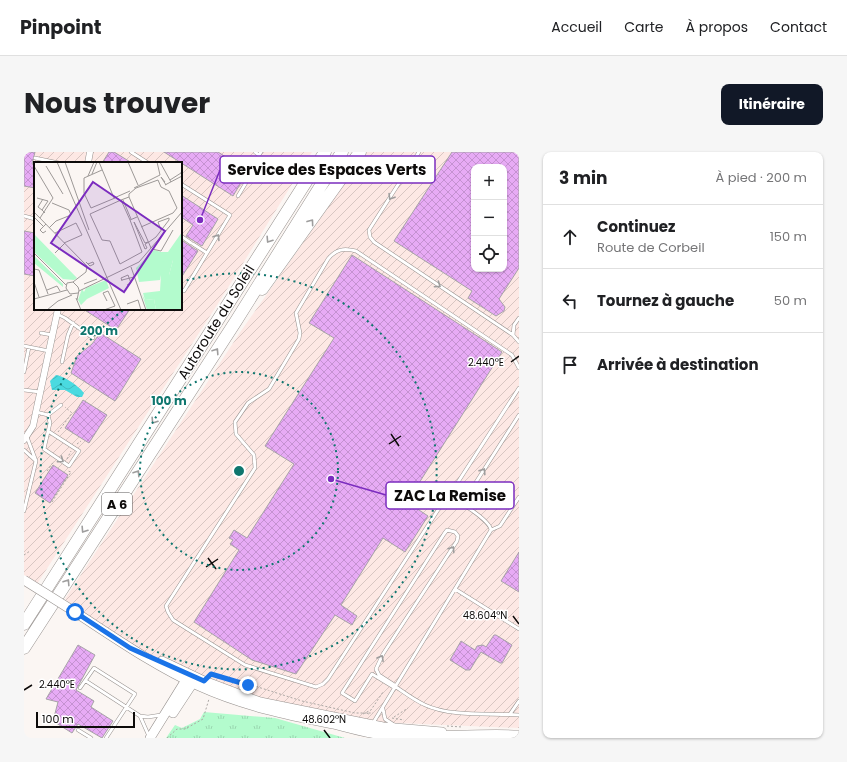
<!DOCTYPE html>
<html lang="fr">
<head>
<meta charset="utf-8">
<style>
	:root { --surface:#fff; --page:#f6f6f6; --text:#202124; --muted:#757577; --line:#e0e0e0; --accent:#111827 }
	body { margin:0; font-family:Poppins,sans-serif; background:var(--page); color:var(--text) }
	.controls { position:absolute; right:12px; top:12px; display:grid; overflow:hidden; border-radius:8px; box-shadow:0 1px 3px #0004 }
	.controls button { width:36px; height:36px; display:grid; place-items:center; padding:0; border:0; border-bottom:1px solid var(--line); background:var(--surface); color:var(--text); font:20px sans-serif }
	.scale { position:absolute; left:12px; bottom:10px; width:99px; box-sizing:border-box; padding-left:4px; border:2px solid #0d0b0a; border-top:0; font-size:11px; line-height:14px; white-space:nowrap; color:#0d0b0a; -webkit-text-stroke:3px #fff; paint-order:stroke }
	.stop { position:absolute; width:12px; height:12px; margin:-9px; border:3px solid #1a73e8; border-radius:50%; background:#fff }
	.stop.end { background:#1a73e8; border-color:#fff; box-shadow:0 1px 4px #0008 }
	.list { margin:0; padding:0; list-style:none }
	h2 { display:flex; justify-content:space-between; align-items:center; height:52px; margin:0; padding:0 16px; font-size:17px }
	h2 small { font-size:13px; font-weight:400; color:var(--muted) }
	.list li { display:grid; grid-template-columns:26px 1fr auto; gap:12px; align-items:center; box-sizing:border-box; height:64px; padding:0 16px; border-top:1px solid var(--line) }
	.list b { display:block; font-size:15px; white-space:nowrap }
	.list p { margin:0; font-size:13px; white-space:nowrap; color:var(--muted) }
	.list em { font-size:13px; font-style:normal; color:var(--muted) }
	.icon { flex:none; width:22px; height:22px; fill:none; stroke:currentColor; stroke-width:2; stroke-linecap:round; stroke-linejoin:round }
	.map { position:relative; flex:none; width:495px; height:586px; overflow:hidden; border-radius:8px }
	header { display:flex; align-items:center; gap:24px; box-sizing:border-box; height:56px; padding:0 20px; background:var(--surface); border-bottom:1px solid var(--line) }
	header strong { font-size:19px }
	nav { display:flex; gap:22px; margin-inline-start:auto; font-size:14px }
	.intro { display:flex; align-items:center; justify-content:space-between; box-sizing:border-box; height:96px; padding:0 24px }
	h1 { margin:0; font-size:28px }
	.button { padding:10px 18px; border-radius:8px; background:var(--accent); color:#fff; font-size:14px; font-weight:700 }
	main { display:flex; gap:24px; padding:0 24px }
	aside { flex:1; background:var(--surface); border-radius:8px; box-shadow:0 1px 3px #0004 }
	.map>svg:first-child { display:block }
	.industrial { fill:url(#industrial-furrows); fill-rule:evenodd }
	.grass { fill:url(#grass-tufts) }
	.water { fill:url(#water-waves) }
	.building { fill:url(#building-cross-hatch); stroke:#a6a3a7; fill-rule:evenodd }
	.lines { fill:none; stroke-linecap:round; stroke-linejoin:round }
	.lane-casing { stroke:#989390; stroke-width:4 }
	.street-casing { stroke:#989390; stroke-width:7 }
	.secondary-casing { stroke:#989390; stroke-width:10 }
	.highway-casing { stroke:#989390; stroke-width:13 }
	.path { stroke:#aaa6a3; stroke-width:1; stroke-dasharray:2 2; stroke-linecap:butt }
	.lane { stroke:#fff; stroke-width:3 }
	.street { stroke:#fff; stroke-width:6 }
	.secondary { stroke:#fff; stroke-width:9 }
	.highway { stroke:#fff; stroke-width:12 }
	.secondary-bridge-casing { stroke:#989390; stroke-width:10; stroke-linecap:butt }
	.secondary-bridge { stroke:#fff; stroke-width:9 }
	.oneway { stroke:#9e9d9d }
	.route { stroke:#1a73e8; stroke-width:5 }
	.ticks { fill:none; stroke:#0d0b0a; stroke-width:1.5 }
	.ring { fill:none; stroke:#0f766e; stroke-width:2; stroke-dasharray:2 4 }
	.labels { text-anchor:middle; stroke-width:3; stroke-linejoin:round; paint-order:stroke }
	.shield { fill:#fff; stroke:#565454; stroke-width:1 }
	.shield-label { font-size:13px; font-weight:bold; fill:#0d0b0a }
	.street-label { font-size:14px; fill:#0d0b0a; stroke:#fff }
	.inset-road { fill:none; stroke:#9c9896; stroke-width:1 }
	.view { fill:#7b2cbf; fill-opacity:0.15; stroke:#7b2cbf; stroke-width:2 }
	.inset-edge { fill:none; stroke:#0d0b0a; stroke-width:2 }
	.ticks-label { font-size:10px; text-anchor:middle; fill:#0d0b0a; stroke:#fff; stroke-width:3; stroke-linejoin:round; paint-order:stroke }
	.centre { fill:#0f766e; stroke:#fff; stroke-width:2 }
	.ring-label { font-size:12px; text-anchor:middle; font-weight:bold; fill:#0f766e; stroke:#fff; stroke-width:3; stroke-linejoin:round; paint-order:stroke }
	.leader { fill:none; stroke:#7b2cbf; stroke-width:1.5 }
	.callout-dot { fill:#7b2cbf; stroke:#fff; stroke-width:1.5 }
	.callout { fill:#fff; stroke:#7b2cbf; stroke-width:1.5 }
	.callout-label { font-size:15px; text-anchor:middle; font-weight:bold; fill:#0d0b0a }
</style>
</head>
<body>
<header>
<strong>Pinpoint</strong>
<nav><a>Accueil</a><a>Carte</a><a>À propos</a><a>Contact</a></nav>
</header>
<div class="intro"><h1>Nous trouver</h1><a class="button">Itinéraire</a></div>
<main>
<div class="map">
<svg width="495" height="586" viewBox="0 0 495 586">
	<defs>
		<pattern id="industrial-furrows" width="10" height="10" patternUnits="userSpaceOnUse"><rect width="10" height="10" fill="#fde8e4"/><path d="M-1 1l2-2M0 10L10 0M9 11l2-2" fill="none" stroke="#d8c6c2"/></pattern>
		<pattern id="grass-tufts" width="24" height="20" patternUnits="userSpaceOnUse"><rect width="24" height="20" fill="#b3fbcd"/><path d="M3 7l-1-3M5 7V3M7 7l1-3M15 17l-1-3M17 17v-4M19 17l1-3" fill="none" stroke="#99d6af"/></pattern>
		<pattern id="water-waves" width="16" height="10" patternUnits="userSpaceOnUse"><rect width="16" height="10" fill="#4adae0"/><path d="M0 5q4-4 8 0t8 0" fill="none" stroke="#40babf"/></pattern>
		<pattern id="building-cross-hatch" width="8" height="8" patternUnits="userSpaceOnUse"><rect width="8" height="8" fill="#e7abf5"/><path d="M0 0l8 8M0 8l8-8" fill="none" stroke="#c592d1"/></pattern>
	</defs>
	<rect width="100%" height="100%" fill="#fbf6f3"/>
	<path class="industrial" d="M0,0H288L195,150L13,432L0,423ZM11,11H157V157H11Z
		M343,0H495V576L374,571L347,575L172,529L106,495L41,447L217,179ZM450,15H480V117H450Z"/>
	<path class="grass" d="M180,560L251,566L321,586H142L151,573L158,576L176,567Z"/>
	<path class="water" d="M32,223C40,224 55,234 60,241L58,245H53L41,238H28L26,229Z"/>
	<path class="building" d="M0,0H11L8,12L11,13V36L0,34Z
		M85,0H90L108,11H78Z
		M140,0H194L224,19L209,44Z
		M428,0H495V116L475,147L481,155L480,159L472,164L444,146L448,139L370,89ZM450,15H480V117H450Z
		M157,43L194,67L178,94L162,84L169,73L157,65Z
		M0,79L11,81V124L0,122Z
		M157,88L174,99L157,126Z
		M328,103L478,200L383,350L404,364L381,400L359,386L317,453L333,464L328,473L311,463L272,522L228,508L170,470L215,398L206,392L209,388L205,386L210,378L223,386L270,312L241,294L310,186L285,171Z
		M59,157H106L92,178Z
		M78,182L117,207L91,249L47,221L53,204L68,192L74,184L76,185Z
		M59,248L83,263L65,291L41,276Z
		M29,313L44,323L26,351L11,341Z
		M495,400V440L477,429Z
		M470,483H472L488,493L478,511H476L457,500L446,518H442L426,508L437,489L451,498L453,494L459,493L462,495Z
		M54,493L71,503L52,538L70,549L67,555L89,569L78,586L54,572L48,581L29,569L34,550L22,547Z"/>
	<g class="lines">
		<g class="lane-casing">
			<path id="lane" d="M107,0L124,11
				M231,0L235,3L237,0
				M395,0L345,78L346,85L350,90L489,183
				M11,6L35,11
				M157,32L206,63L160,139L157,137
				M214,44L232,14L235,3
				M0,64L11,67
				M157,84L167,91
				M169,92L183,101
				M33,162L41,166L69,186
				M495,166L490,173L489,183L495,190
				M17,181L28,183
				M0,194L25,199
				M38,210L44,183L49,171
				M0,220L5,195
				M0,238L16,240
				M12,260L24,263L37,253
				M24,279L55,299L45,314L20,297L26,271L24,263
				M0,298L12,309
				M423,347L495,236
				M438,352L495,263
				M0,359L12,309L3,285
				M467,378C466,369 432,345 423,347L414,358L304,527L299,532L292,535L221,513L149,468L144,460L142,454L231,316L230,303L212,282L211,270L224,251L245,237L275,187L276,181L272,161L304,107C312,97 320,96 332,99L488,203L495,216
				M431,437L495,477
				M62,529L116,564L124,565L137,563
				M372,535C381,541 390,548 401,553C427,565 466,561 495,563
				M56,536L70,516L111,542L82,586
				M371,536L348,522L331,549L318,541L420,382L423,378L431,380L434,384L433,389L359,502L352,517L355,523L372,534
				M359,557L361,567L370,573
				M486,562L495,549
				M116,564L124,582
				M349,571L467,378L476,374L495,345
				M54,578L67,586"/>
		</g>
		<g class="street-casing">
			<path id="street" d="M64,11L66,0
				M0,288L9,274L34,157"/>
		</g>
		<g class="secondary-casing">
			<path id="secondary" d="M51,460C91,486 131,514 175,534C219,554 263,563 309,572C325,576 342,581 359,583C404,586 450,581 495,583
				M138,509L180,529L236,550L359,575L418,580
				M149,561L172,526
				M126,586L165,523"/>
		</g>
		<g class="highway-casing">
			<path id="highway" d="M238,137L336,0
				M0,472L301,0
				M0,496L212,169L318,0"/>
		</g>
		<path class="path" d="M34,280L48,261L41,255
			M53,292L57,289
			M43,307L47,299
			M23,319L30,309
			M28,350L47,320L44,319
			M0,403L6,399
			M186,522L196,523L278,549L331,561H349
			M343,561L346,563
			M339,562L347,558L359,540
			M370,565L384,556
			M368,566L380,568
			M423,574L438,575
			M143,586L153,577H161L179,567L185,547"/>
		<use href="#lane" class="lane"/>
		<use href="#street" class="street"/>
		<use href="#secondary" class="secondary"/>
		<use href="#highway" class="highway"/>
		<g class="secondary-bridge-casing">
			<path id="secondary-bridge" d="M0,428L51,460"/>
		</g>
		<use href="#secondary-bridge" class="secondary-bridge"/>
	</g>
	<defs><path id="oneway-chevron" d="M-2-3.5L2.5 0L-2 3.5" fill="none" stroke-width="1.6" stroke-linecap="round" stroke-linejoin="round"/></defs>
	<g class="oneway">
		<use href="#oneway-chevron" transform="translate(367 45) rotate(122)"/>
		<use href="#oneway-chevron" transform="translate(287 70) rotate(-54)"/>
		<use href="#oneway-chevron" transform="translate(193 85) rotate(-58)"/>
		<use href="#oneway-chevron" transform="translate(245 88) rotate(123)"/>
		<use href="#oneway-chevron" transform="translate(414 133) rotate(34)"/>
		<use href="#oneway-chevron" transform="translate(192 199) rotate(-57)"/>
		<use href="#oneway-chevron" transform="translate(130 269) rotate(123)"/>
		<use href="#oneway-chevron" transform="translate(37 308) rotate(35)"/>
		<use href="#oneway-chevron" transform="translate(459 319) rotate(-57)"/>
		<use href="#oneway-chevron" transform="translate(113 321) rotate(-57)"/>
		<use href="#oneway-chevron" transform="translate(60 378) rotate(123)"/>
		<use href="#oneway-chevron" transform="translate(428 397) rotate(-56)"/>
		<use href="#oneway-chevron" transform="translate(43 430) rotate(-57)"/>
		<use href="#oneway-chevron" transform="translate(357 506) rotate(-61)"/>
	</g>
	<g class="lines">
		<path class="route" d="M51,460L106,496L180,529L187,522L224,533"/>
	</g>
	<path class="ticks" d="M487,210L495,204M367,282L375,294M365,292L377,284M184,406L192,417M182,415L194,407M489,464L495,472M0,538L8,533M300,578L306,586"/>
	<g class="ring">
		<circle cx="215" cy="319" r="99"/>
		<path d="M157 130A198 198 0 1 1 100 158"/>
	</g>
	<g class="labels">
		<rect class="shield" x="78" y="341" width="30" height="22" rx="3"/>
		<g class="shield-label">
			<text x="93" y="357">A 6</text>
		</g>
		<g class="street-label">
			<text transform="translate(192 170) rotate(-58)" y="5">Autoroute du Soleil</text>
		</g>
	</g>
	<g transform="translate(10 10)">
		<rect width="148" height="148" fill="#fbf6f3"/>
		<path d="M120,88L127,90L133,98H139L135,113H127L126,118L105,120L102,106ZM108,132L111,138L120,137L122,148H113Z" fill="#b3fbcd"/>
		<path d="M148,70V148H122L120,137L111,138L109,131L126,129L127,113H135L139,98L127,100V90H134ZM0,72L43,116L40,118L29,117L0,90ZM0,94L29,122V125L0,101ZM72,118L75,126L53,137L47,143L44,138L48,127L50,130L52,126Z" fill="#b3fbcd"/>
		<path class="inset-road" d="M23,0L87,148M31,0L55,68M65,0L80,36L96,29M94,0L104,23M126,0L137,20M0,4L19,36L6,56M12,4L29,32M68,8L50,16V31L57,46L81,36M58,12L63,0M54,14L60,0M136,18L147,11L148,8M131,20L127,15L132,23M131,23L148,14M100,26L126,13L123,0M95,35V32L102,26L124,18L127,25L135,29L143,46L139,51L107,65M3,36L14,39L8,48L11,51M87,38L56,52L68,78L76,79L86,102L108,90L96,58L103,55M89,38L97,57M8,48L4,45L9,37M0,50L53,104L52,110L39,120M0,55L9,64M96,58L87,38L95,35L117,86M12,62L6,68L9,71L12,69M15,66L22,59L37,53L35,48L18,41M21,71L42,61L48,73L30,81M114,80L111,81L100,60L111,87L113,86L111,82L115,80M115,80L122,75L135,58V56L124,60L127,68M118,87L127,89L139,68M0,91L32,123M21,91L31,81M52,100L56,104L60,102L59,100L54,102M97,105L112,148M0,107L5,108L14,132M88,118L100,115M88,119L87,116L94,113L97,121L93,123M0,120L5,135M50,122L63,117M13,128L23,124L26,129M45,129L105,100L148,50M42,136L47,148M0,137L33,128M43,138L45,128L44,125L39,120L33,121L32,126L36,132L44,131M93,142L104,138L107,148M13,148L24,139L38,133M70,148L81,144L74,129L69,131L73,139"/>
		<path class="view" d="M59,20L131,69L90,130L17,81Z"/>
		<rect width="148" height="148" class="inset-edge"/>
	</g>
	<g class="ticks-label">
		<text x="462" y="214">2.440°E</text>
		<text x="461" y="467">48.604°N</text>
		<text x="33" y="536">2.440°E</text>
		<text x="300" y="571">48.602°N</text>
	</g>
	<circle cx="215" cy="319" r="6" class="centre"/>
	<g class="ring-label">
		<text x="75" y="183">200 m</text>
		<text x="145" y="253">100 m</text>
	</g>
	<path class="leader" d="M176 68L196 18M307 327L362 343"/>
	<g class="callout-dot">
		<circle cx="176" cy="68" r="4"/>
		<circle cx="307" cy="327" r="4"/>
	</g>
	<g class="callout">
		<rect x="196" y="4" width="215" height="27" rx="4"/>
		<rect x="362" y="330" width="128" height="27" rx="4"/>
	</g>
	<g class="callout-label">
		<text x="303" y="23">Service des Espaces Verts</text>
		<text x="426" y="349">ZAC La Remise</text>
	</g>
</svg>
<div class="controls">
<button>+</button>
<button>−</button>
<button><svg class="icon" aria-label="locate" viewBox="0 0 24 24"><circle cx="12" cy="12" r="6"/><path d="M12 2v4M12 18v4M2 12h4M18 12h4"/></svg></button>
</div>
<div class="scale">100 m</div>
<div class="stop" style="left:51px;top:460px"></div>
<div class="stop end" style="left:224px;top:533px"></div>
</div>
<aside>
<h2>3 min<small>À pied · 200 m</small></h2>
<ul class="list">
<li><svg class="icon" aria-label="ahead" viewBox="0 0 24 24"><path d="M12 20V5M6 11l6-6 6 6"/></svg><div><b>Continuez</b><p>Route de Corbeil</p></div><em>150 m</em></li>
<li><svg class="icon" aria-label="left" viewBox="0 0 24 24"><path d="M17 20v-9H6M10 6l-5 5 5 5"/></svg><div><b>Tournez à gauche</b></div><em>50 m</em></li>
<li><svg class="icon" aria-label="arrive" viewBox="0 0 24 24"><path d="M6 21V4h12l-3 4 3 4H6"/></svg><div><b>Arrivée à destination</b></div></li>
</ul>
</aside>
</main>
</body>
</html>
